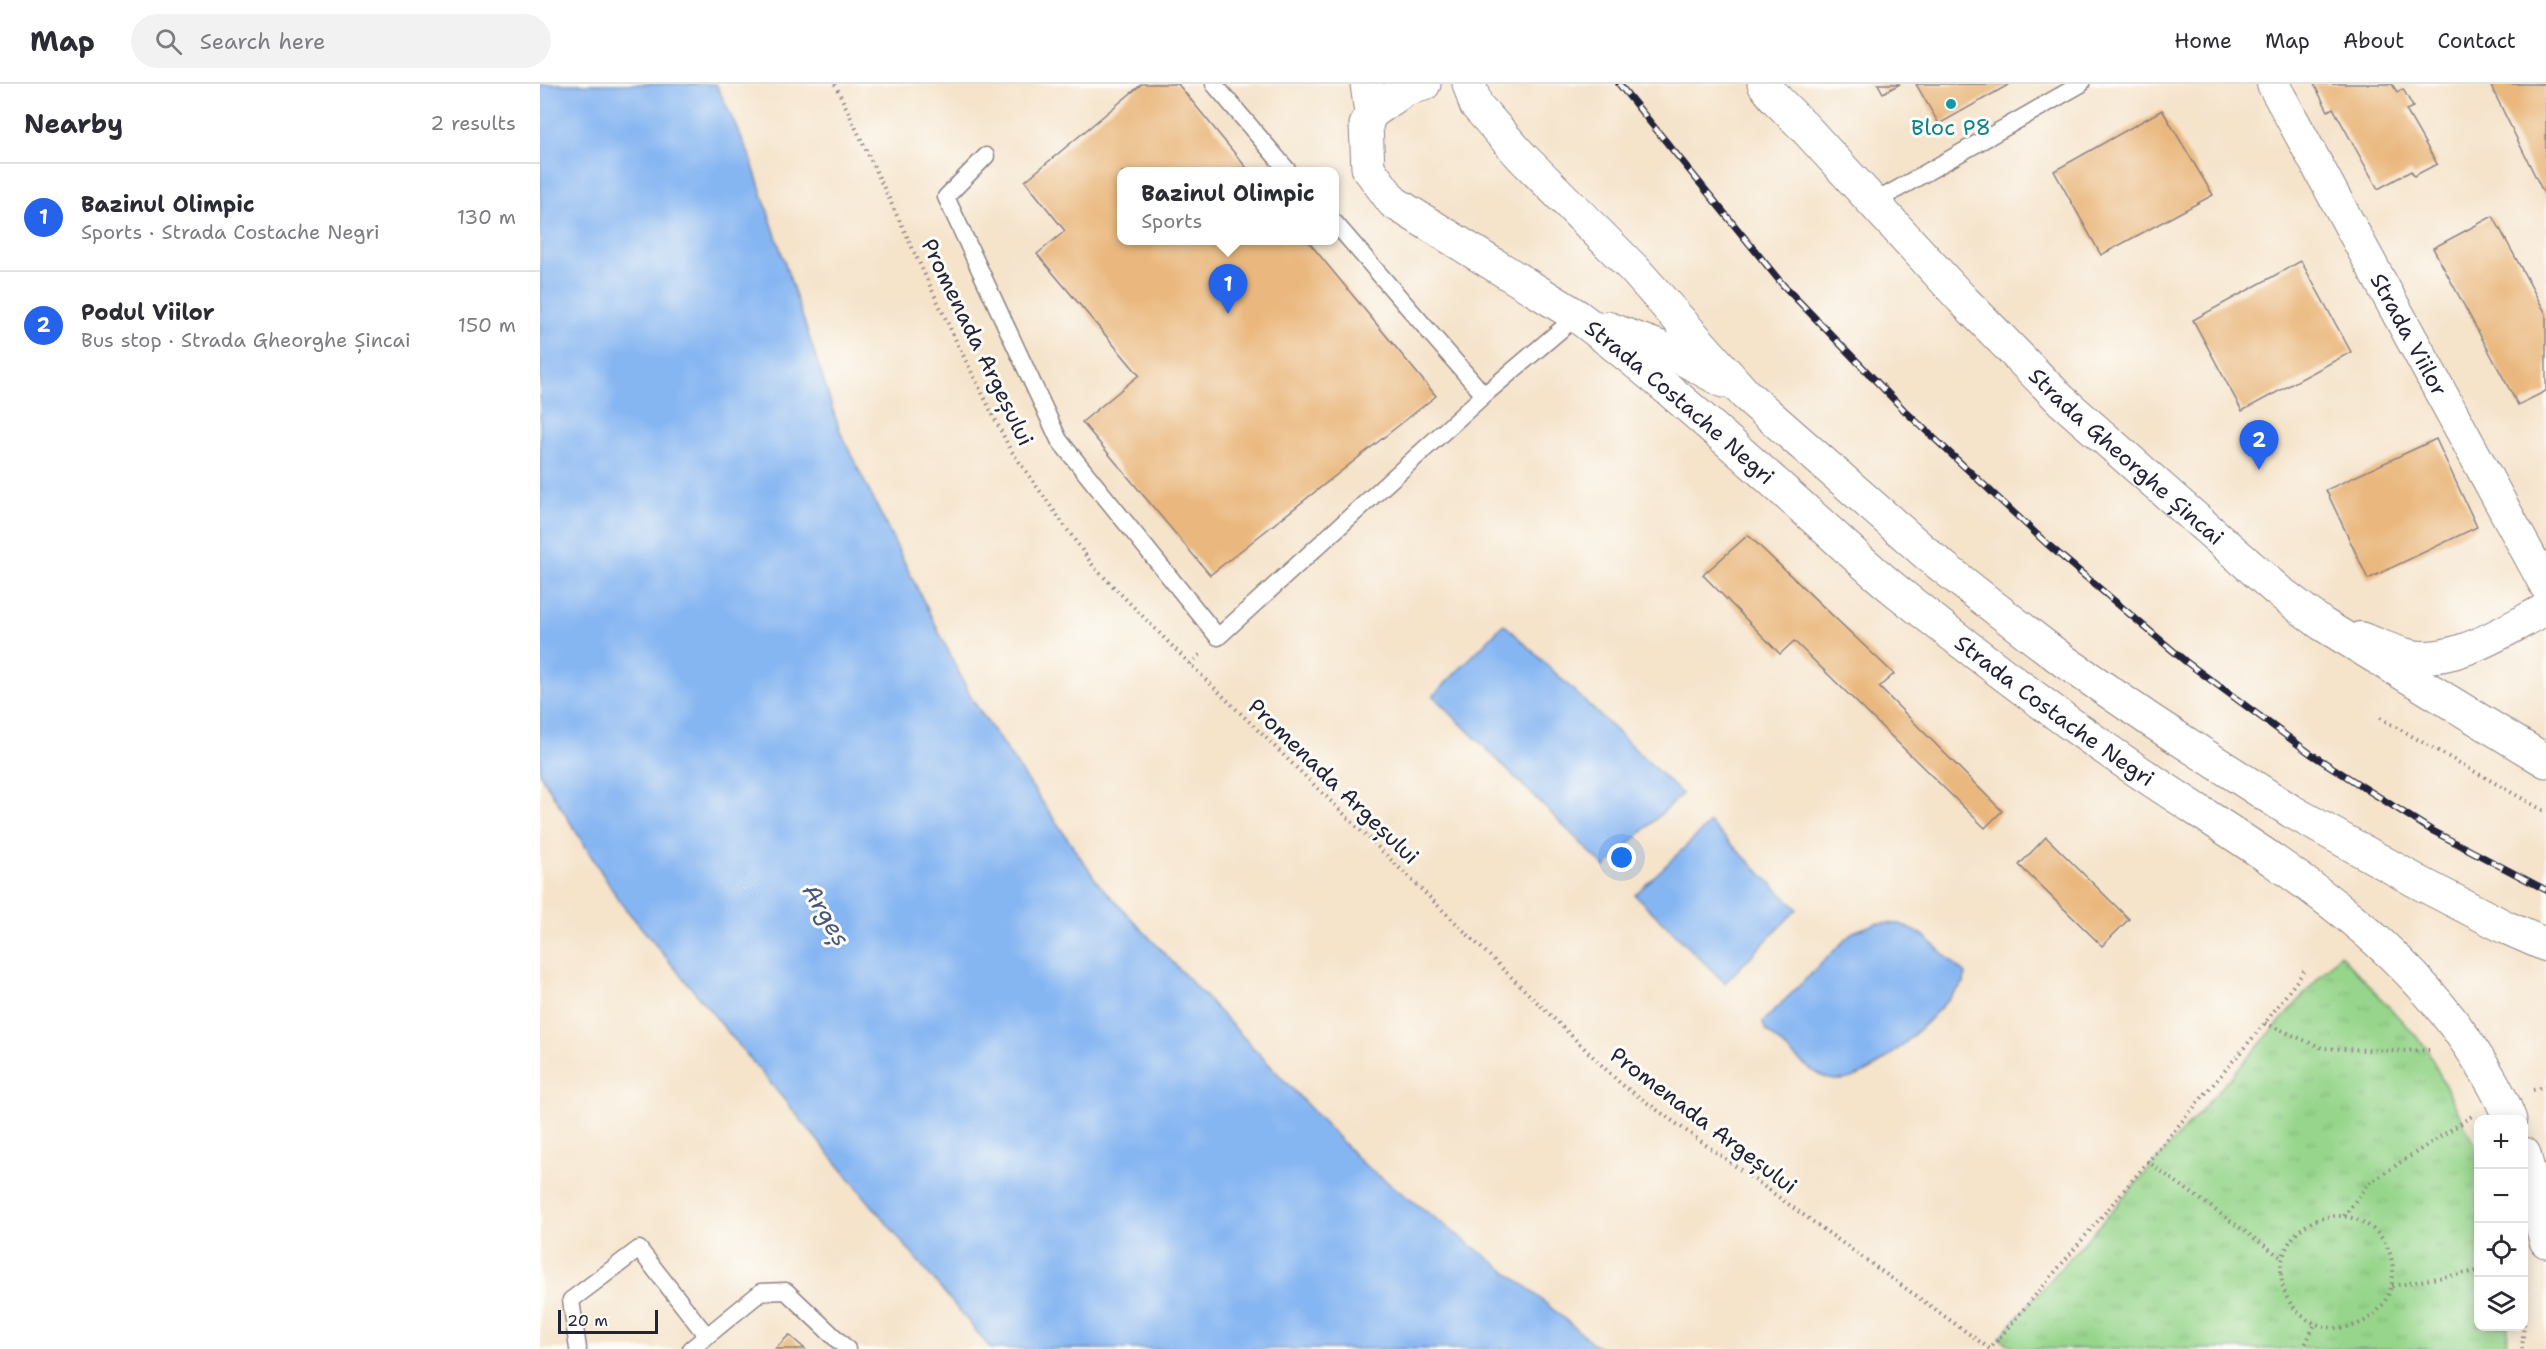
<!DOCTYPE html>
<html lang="en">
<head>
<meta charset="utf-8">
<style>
	:root { --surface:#fff; --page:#f2f2f3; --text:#2b2b33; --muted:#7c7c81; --line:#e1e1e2; --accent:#2563eb }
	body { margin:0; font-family:"Shantell Sans",sans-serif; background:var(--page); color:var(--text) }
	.controls { position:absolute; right:18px; bottom:18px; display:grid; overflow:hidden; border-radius:12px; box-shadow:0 3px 15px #0003 }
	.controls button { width:54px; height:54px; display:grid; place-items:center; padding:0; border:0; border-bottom:2px solid var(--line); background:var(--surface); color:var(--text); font:30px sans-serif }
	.scale { position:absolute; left:18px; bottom:15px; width:100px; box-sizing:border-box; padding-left:6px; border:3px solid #22223b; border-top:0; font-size:16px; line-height:21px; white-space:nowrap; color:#22223b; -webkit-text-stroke:4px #fdfcf7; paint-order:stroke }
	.you { position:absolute; left:1082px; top:774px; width:21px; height:21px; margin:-15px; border:4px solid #fff; border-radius:50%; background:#1a73e8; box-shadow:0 0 0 9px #1a73e833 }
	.badge { display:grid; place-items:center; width:39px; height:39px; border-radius:50%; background:var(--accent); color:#fff; font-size:20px; font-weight:700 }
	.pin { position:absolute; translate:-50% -50px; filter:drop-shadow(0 2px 3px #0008) }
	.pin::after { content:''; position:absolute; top:32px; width:21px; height:18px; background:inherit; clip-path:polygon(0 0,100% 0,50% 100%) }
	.popup { position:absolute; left:577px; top:83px; width:222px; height:78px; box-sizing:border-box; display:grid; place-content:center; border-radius:12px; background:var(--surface); filter:drop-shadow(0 2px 4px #0005); font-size:20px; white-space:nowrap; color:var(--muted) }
	.popup b { font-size:22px; color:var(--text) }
	.popup::after { content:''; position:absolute; left:50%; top:100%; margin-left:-12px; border:12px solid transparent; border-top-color:var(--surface) }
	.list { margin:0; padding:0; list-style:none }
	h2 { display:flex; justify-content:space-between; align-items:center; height:78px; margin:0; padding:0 24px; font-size:26px }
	h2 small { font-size:20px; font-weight:400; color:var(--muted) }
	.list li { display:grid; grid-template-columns:39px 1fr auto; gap:18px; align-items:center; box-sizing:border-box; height:108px; padding:0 24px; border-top:2px solid var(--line) }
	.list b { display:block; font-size:22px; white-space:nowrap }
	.list p { margin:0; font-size:20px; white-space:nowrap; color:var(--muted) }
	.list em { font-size:20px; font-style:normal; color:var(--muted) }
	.icon { flex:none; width:33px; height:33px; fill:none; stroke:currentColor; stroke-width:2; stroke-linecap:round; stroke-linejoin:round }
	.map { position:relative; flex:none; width:2006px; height:1265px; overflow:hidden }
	header { display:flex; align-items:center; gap:36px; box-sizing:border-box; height:84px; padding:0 30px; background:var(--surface); border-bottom:2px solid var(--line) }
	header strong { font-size:28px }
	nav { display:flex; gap:33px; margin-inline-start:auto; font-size:21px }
	.search { width:420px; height:54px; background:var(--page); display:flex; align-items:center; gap:15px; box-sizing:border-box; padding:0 21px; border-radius:33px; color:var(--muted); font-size:22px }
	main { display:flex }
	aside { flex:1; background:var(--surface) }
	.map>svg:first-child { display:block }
	.grass { fill:url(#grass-tufts); stroke:#5c7c63; stroke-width:1.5 }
	.water { fill:#86b6f2; stroke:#546c96; stroke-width:1.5 }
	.building { fill:#eab87e }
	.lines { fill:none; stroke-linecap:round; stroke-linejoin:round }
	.service-casing { stroke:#8c8282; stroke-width:19 }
	.minor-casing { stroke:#8c8282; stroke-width:34 }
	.secondary-casing { stroke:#8c8282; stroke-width:35 }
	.path { stroke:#8c8282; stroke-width:4; stroke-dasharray:1.5 4.5; stroke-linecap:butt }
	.service { stroke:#fff; stroke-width:16 }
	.minor { stroke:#fff; stroke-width:32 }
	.secondary { stroke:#fff; stroke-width:33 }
	.rail-casing { stroke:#22223b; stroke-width:7 }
	.rail { stroke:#fdfcf7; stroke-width:4.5; stroke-dasharray:14; stroke-linecap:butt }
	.culture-dot { fill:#0f9aa8; stroke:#fdfcf7; stroke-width:2 }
	.labels { text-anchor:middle; stroke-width:6; stroke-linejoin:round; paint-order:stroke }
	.culture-label { font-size:22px; fill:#0d838f; stroke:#fdfcf7 }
	.street-label { font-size:22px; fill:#22223b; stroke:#fdfcf7 }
	.water-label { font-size:24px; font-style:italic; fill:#45567b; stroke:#fdfcf7 }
</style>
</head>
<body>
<header>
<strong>Map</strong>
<div class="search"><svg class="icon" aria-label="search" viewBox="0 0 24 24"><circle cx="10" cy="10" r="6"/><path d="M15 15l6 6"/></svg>Search here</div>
<nav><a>Home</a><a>Map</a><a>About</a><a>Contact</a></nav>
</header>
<main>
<aside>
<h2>Nearby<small>2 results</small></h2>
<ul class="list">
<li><span class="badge">1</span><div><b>Bazinul Olimpic</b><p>Sports · Strada Costache Negri</p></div><em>130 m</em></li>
<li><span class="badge">2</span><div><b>Podul Viilor</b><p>Bus stop · Strada Gheorghe Șincai</p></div><em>150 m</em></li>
</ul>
</aside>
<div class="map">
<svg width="2006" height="1265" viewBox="0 0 2006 1265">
	<defs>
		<pattern id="grass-tufts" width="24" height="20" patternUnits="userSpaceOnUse" patternTransform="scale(1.5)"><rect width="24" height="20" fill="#96d58b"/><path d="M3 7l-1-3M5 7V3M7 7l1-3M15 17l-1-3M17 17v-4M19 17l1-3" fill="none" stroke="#81b779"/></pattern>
	</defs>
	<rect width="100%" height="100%" fill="#fdfcf7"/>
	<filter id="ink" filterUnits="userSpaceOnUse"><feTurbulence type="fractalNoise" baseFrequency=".0167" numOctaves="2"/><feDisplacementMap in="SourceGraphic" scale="12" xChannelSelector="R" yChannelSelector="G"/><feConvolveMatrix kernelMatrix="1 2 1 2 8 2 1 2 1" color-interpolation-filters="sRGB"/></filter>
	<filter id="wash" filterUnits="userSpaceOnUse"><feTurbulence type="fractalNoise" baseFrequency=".008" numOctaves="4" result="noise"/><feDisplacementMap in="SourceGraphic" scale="24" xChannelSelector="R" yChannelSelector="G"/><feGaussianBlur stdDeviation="1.35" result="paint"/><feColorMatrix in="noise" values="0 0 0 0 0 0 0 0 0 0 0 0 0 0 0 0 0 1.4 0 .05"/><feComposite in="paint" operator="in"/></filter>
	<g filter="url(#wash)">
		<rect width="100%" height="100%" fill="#f5e3ca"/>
		<path class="grass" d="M1800,870L1886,963L1938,1068V1242L1968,1243L1967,1265H1476L1459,1254Z"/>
		<path class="water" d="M0,0H176L209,70L301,350L433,617L558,799L822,1079L984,1201L1060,1265H451L80,818L0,690Z
			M964,540L1142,710L1065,783L893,612Z
			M1170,739L1257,825L1185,899L1095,811Z
			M1337,839L1360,840L1383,851L1425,890L1424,899C1396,927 1336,1000 1295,996C1273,994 1241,960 1225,945L1223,938L1313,848Z"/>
		<g id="blocks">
			<path class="building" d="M602,0H638L710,88H582V156H767L896,312L670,491L542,338L599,291L497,170L525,147L485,97Z
				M1338,0H1360L1343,9Z
				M1376,0H1470L1399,40Z
				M1774,0H1852L1857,8L1863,5L1873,23L1866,26L1897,80L1874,92L1871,87L1838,105L1793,24L1788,27Z
				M1950,0H2006V114Z
				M1622,26L1673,111L1561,171L1514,87Z
				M1953,132L2006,230V307L1978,321L1893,164Z
				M1761,177L1811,268L1702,327L1653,236Z
				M1896,355L1937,443L1828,495L1786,406Z
				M1208,451L1354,590L1339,603L1462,727L1445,744L1254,557L1240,570L1163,491Z
				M1506,753L1589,835L1562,862L1479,781Z
				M249,1251L265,1265H235Z"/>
		</g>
	</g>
	<g filter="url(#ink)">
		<use href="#blocks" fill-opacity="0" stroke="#8c8282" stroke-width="1.5"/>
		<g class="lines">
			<g class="service-casing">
				<path id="service" d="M674,0L749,88
					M446,72L406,113L519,356L678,553L944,311L1037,232
					M1333,119L1541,0
					M795,139L944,311
					M38,1265L31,1216L99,1165L166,1251
					M151,1265L221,1208L246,1207L307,1265"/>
			</g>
			<g class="minor-casing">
				<g id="minor">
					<path id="s1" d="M1733,0L2006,502"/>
					<path d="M1820,554C1835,559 1851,567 1868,571C1913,582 1967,545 2006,525"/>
				</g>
			</g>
			<g class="secondary-casing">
				<g id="secondary">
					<path id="s2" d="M827,0L831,29L826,41L828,84L853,118L1037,232C1117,292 1191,360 1265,426C1298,455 1329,486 1364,513C1432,567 1501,620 1573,670C1705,762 1850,834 1938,975C1951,995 1962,1014 1970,1036"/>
					<path d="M929,0L936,21L983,74L1094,185L1205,310L1388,471L1455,524L1524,577L1613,638L1751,727L1878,798L1965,843L2006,861"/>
					<path id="s3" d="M1224,0L1236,15L1265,44L1422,215L1521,316L1737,506L1782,540L2006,677"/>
					<path d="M831,29L866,5L884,0"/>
					<path d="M1067,244L1127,266L1183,297"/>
					<path d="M1984,1070L2006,1157"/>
				</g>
			</g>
			<path class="path" d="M295,0L418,261L470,365L554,483L650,580L1081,1000L1450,1265L1725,939L1765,886
				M650,580L661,570
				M1840,634L2006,728
				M1725,939L1782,964L1852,967L1890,966
				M1993,1006L2006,1003
				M1607,1077L1742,1174
				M1741 1188a56 56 0 1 1 112 0a56 56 0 1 1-112 0Z
				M1804,1132L1829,1099L1932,1032
				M1852,1202L1938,1187
				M1763,1265L1775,1240
				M1982,1265L1986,1212L1984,1184"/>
			<use href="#service" class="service"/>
			<use href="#minor" class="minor"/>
			<use href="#secondary" class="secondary"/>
			<g class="rail-casing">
				<path id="rail" d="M1079,0L1243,201L1364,326L1506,459L1645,577L1771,670L1891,746L2006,806"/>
			</g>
			<use href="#rail" class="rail"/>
		</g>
	</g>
	<circle class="culture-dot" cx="1411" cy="20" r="6"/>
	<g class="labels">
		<g class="culture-label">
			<text x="1411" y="51">Bloc P8</text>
		</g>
		<g class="street-label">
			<text dy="8" stroke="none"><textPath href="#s1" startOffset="285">Strada Viilor</textPath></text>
			<text transform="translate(438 258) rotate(64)" y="8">Promenada Argeșului</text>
			<text dy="8" stroke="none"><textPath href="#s2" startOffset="478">Strada Costache Negri</textPath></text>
			<text dy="8" stroke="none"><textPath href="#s3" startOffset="520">Strada Gheorghe Șincai</textPath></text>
			<text dy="8" stroke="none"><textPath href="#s2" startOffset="964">Strada Costache Negri</textPath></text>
			<text transform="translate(794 697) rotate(44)" y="8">Promenada Argeșului</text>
			<text transform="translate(1164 1036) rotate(37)" y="8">Promenada Argeșului</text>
		</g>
		<g class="water-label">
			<text transform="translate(286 831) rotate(59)" y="8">Argeș</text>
		</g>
	</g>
</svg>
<div class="controls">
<button>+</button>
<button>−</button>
<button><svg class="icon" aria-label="locate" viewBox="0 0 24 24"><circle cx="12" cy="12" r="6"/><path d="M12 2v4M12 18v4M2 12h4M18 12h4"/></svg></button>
<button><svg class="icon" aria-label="layers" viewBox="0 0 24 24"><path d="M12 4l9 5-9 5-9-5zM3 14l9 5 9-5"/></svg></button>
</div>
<div class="scale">20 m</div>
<div class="you"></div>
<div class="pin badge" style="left:688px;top:230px">1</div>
<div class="popup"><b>Bazinul Olimpic</b>Sports</div>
<div class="pin badge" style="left:1719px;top:386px">2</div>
</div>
</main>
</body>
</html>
